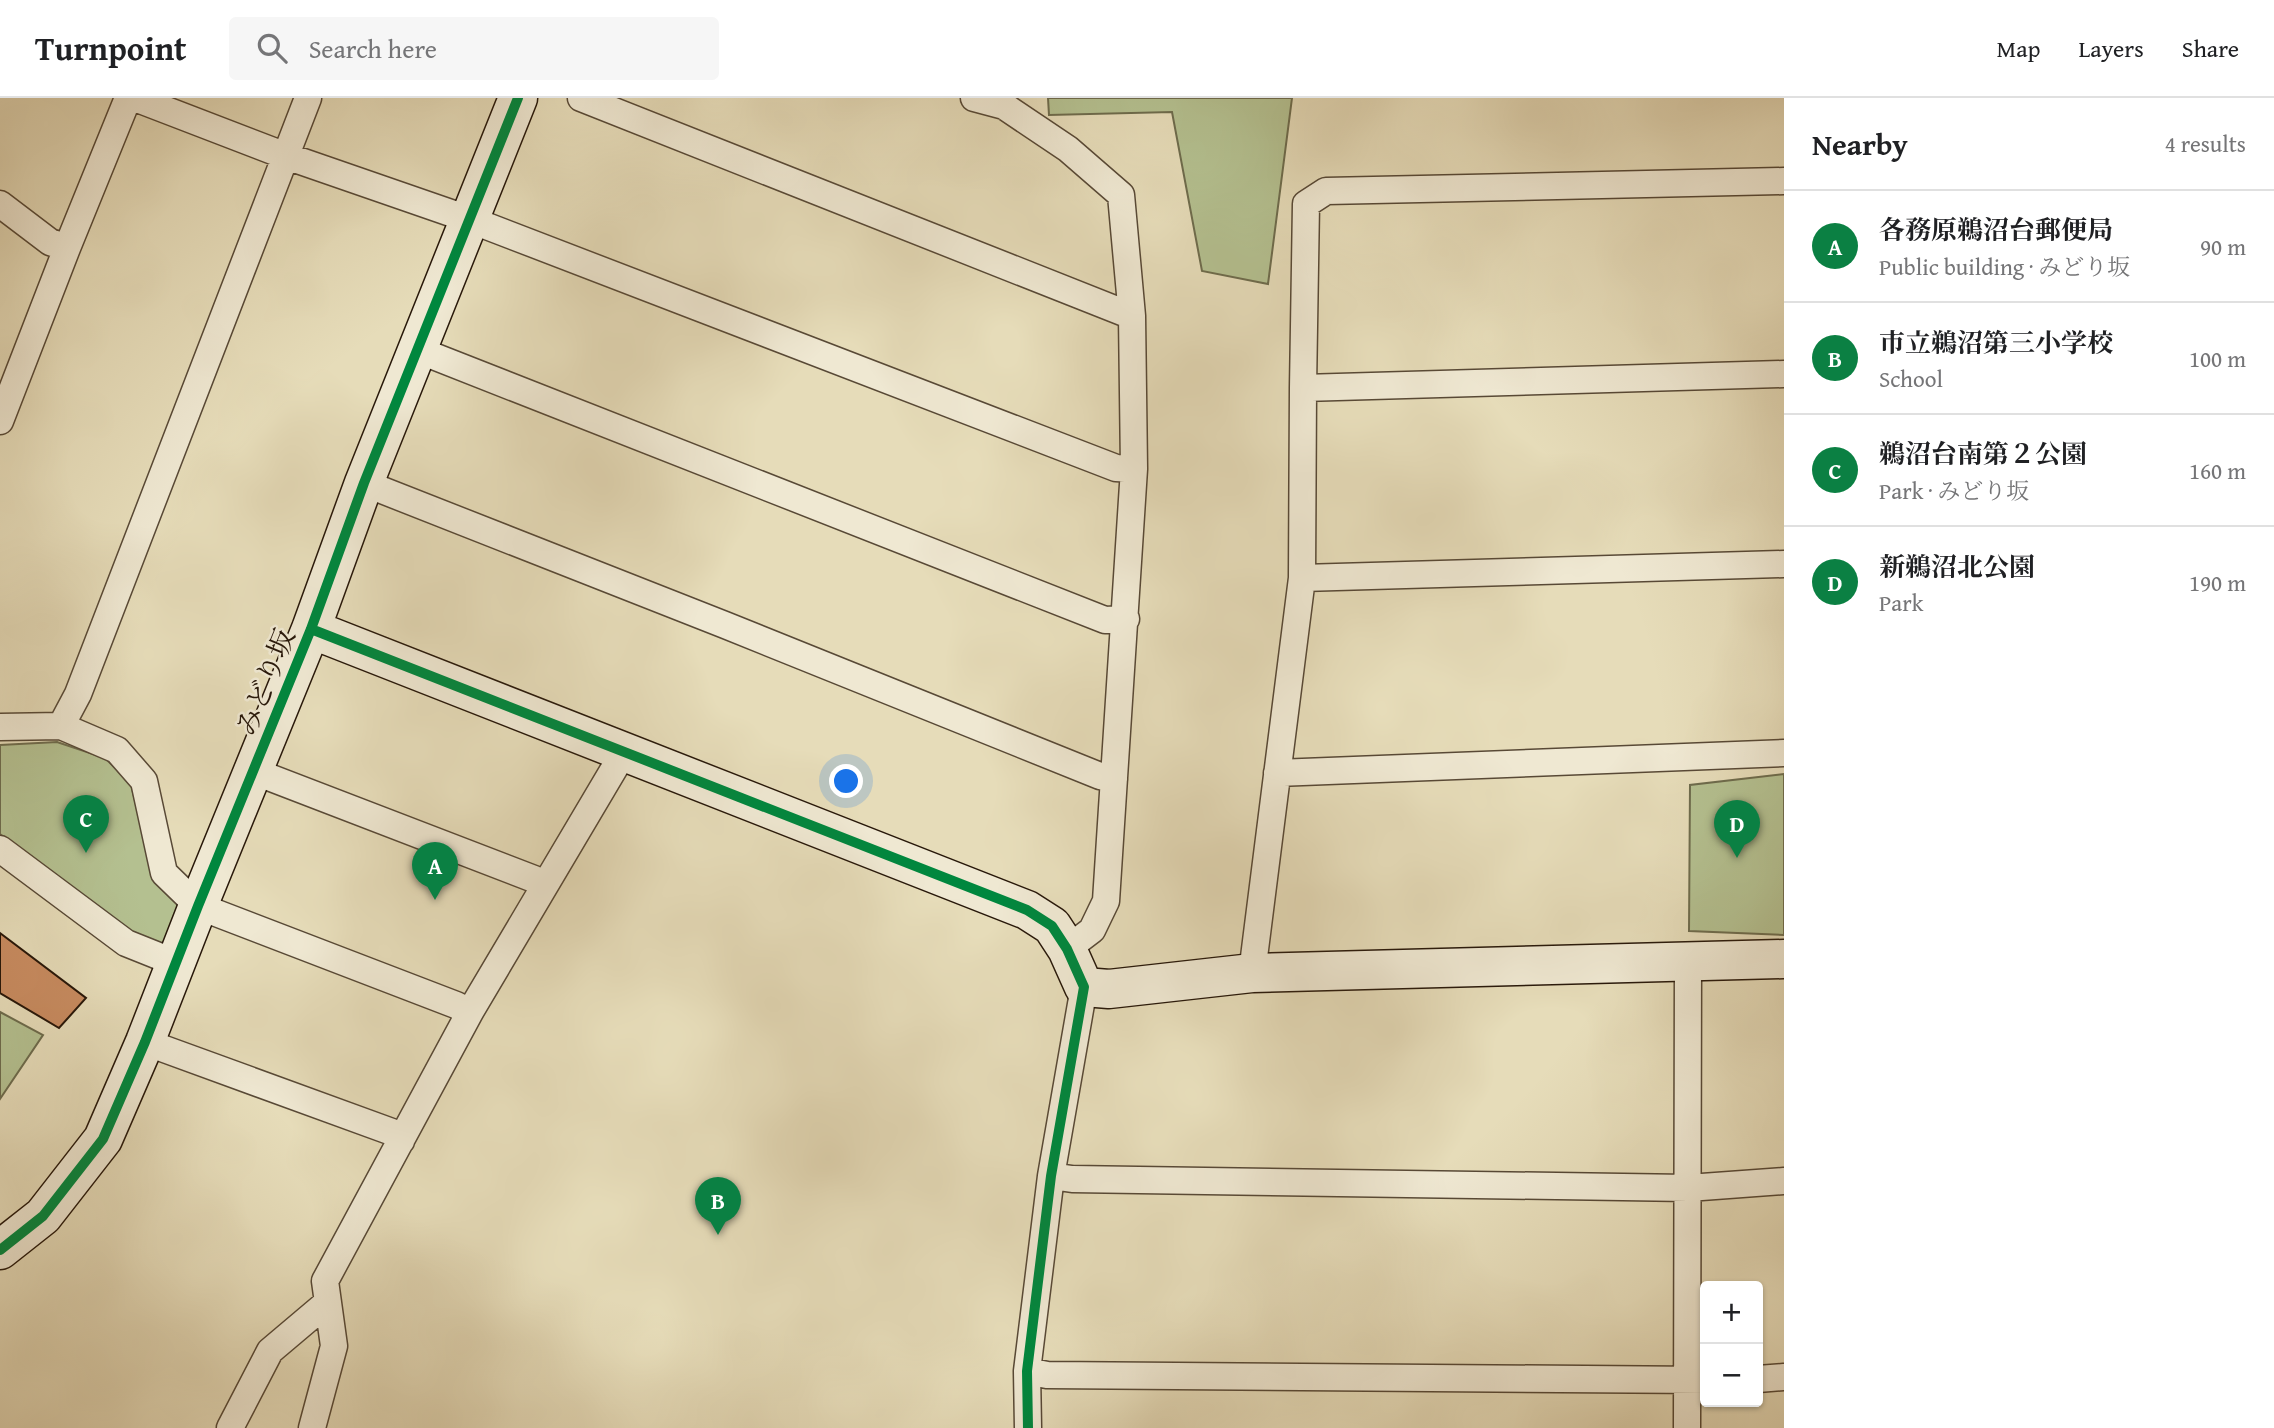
<!DOCTYPE html>
<html lang="en">
<head>
<meta charset="utf-8">
<style>
	:root { --surface:#fff; --page:#f6f6f6; --text:#202124; --muted:#757577; --line:#e0e0e0; --accent:#0b8043 }
	body { margin:0; font-family:"Gentium Book Plus","Noto Serif JP",serif; background:var(--page); color:var(--text) }
	.controls { position:absolute; right:21px; bottom:21px; display:grid; overflow:hidden; border-radius:7px; box-shadow:0 2px 5px #0004 }
	.controls button { width:63px; height:63px; display:grid; place-items:center; padding:0; border:0; border-bottom:2px solid var(--line); background:var(--surface); color:var(--text); font:35px sans-serif }
	.you { position:absolute; left:847px; top:684px; width:24px; height:24px; margin:-18px; border:5px solid #fff; border-radius:50%; background:#1a73e8; box-shadow:0 0 0 10px #1a73e833 }
	.badge { display:grid; place-items:center; width:46px; height:46px; border-radius:50%; background:var(--accent); color:#fff; font-size:23px; font-weight:700 }
	.pin { position:absolute; translate:-50% -58px; filter:drop-shadow(0 2px 4px #0008) }
	.pin::after { content:''; position:absolute; top:37px; width:24px; height:21px; background:inherit; clip-path:polygon(0 0,100% 0,50% 100%) }
	.list { margin:0; padding:0; list-style:none }
	h2 { display:flex; justify-content:space-between; align-items:center; height:91px; margin:0; padding:0 28px; font-size:30px }
	h2 small { font-size:23px; font-weight:400; color:var(--muted) }
	.list li { display:grid; grid-template-columns:46px 1fr auto; gap:21px; align-items:center; box-sizing:border-box; height:112px; padding:0 28px; border-top:2px solid var(--line) }
	.list b { display:block; font-size:26px; white-space:nowrap }
	.list p { margin:0; font-size:23px; white-space:nowrap; color:var(--muted) }
	.list em { font-size:23px; font-style:normal; color:var(--muted) }
	.icon { flex:none; width:38px; height:38px; fill:none; stroke:currentColor; stroke-width:2; stroke-linecap:round; stroke-linejoin:round }
	.map { position:relative; flex:none; width:1784px; height:1330px; overflow:hidden }
	header { display:flex; align-items:center; gap:42px; box-sizing:border-box; height:98px; padding:0 35px; background:var(--surface); border-bottom:2px solid var(--line) }
	header strong { font-size:33px }
	nav { display:flex; gap:38px; margin-inline-start:auto; font-size:24px }
	.search { width:490px; height:63px; background:var(--page); display:flex; align-items:center; gap:18px; box-sizing:border-box; padding:0 24px; border-radius:7px; color:var(--muted); font-size:26px }
	main { display:flex }
	aside { flex:1; background:var(--surface) }
	.map>svg:first-child { display:block }
	.green { fill:#b4c090; stroke:#6e6c4d; stroke-width:2 }
	.building { fill:#c88c61; stroke:#28180a; stroke-width:2 }
	.lines { fill:none; stroke-linecap:round; stroke-linejoin:round }
	.street-casing { stroke:#584936; stroke-width:29 }
	.secondary-casing { stroke:#28180a; stroke-width:41 }
	.street { stroke:#efe8d2; stroke-width:26 }
	.secondary { stroke:#efe8d2; stroke-width:38 }
	.cycleway-casing { stroke:#efe8d2; stroke-width:15 }
	.cycleway { stroke:#00873e; stroke-width:10 }
	.labels { text-anchor:middle; stroke-width:5; stroke-linejoin:round; paint-order:stroke }
	.street-label { font-size:28px; fill:#28180a; stroke:#efe8d2 }
</style>
</head>
<body>
<header>
<strong>Turnpoint</strong>
<div class="search"><svg class="icon" aria-label="search" viewBox="0 0 24 24"><circle cx="10" cy="10" r="6"/><path d="M15 15l6 6"/></svg>Search here</div>
<nav><a>Map</a><a>Layers</a><a>Share</a></nav>
</header>
<main>
<div class="map">
<svg width="1784" height="1330" viewBox="0 0 1784 1330">
	<rect width="100%" height="100%" fill="#e6dcb9"/>
	<filter id="stains"><feTurbulence type="fractalNoise" baseFrequency=".00286" numOctaves="4"/><feColorMatrix values="0 0 0 0 .2 0 0 0 0 .09 0 0 0 0 .02 0 0 0 .5 -.17"/></filter>
	<radialGradient id="worn" r=".72"><stop offset=".6" stop-color="#630" stop-opacity="0"/><stop offset="1" stop-color="#630" stop-opacity=".3"/></radialGradient>
	<path class="green" d="M1048,0H1292L1268,186L1202,173L1172,14L1049,17Z
		M57,644L105,660L131,686L152,774L181,808L167,848L133,837L0,736V647Z
		M1784,676V837L1689,833L1690,687Z
		M0,914L43,937L0,1001Z"/>
	<path class="building" d="M0,835L86,900L59,930L0,895Z"/>
	<g class="lines">
		<g class="street-casing">
			<path id="street" d="M135,0L286,58L471,122L1116,370L1134,371
				M581,0L1132,218
				M974,0L1004,8L1068,51L1121,97L1132,218L1134,371L1106,803L1092,832L1067,851
				M0,106L50,144L67,150
				M418,252L1105,522L1126,521
				M1303,290L1784,276
				M0,323L67,150L128,0
				M364,385L725,527L1100,678L1114,681
				M1302,480L1784,466
				M61,628L117,652L144,683L164,775L198,808L456,907L470,914
				M0,629L61,628L78,596L308,0
				M253,673L534,781L543,789
				M1277,675L1784,655
				M0,751L126,845L176,865
				M1252,875L1302,480L1303,290L1306,106L1326,93L1784,83
				M145,944L392,1034L401,1043
				M1051,1078L1072,1081L1688,1090L1784,1083
				M1027,1273L1047,1277L1705,1282
				M1758,1281L1784,1279
				M230,1330L270,1253L328,1204
				M312,1330L334,1248L325,1183L470,914L624,654
				M1028,1330L1027,1273L1051,1078L1084,889
				M1687,1330L1688,862"/>
		</g>
		<g class="secondary-casing">
			<path id="secondary" d="M311,531L1027,812L1052,828L1067,851L1084,889L1109,891L1252,875L1784,861
				M0,1152L43,1118L103,1041L145,944L198,808L311,531L364,385L518,0"/>
		</g>
		<use href="#street" class="street"/>
		<use href="#secondary" class="secondary"/>
		<g class="cycleway-casing">
			<path id="cycleway" d="M311,531L1027,812L1052,828L1067,851L1084,889L1051,1078L1027,1273L1028,1330
				M0,1152L43,1118L103,1041L145,944L198,808L311,531L364,385L518,0"/>
		</g>
		<use href="#cycleway" class="cycleway"/>
	</g>
	<g class="labels">
		<g class="street-label">
			<text transform="translate(265 584) rotate(-68)" y="10">みどり坂</text>
		</g>
	</g>
	<rect width="100%" height="100%" filter="url(#stains)"/>
	<rect width="100%" height="100%" fill="url(#worn)"/>
</svg>
<div class="controls">
<button>+</button>
<button>−</button>
</div>
<div class="you"></div>
<div class="pin badge" style="left:435px;top:802px">A</div>
<div class="pin badge" style="left:718px;top:1137px">B</div>
<div class="pin badge" style="left:86px;top:755px">C</div>
<div class="pin badge" style="left:1737px;top:760px">D</div>
</div>
<aside>
<h2>Nearby<small>4 results</small></h2>
<ul class="list">
<li><span class="badge">A</span><div><b>各務原鵜沼台郵便局</b><p>Public building · みどり坂</p></div><em>90 m</em></li>
<li><span class="badge">B</span><div><b>市立鵜沼第三小学校</b><p>School</p></div><em>100 m</em></li>
<li><span class="badge">C</span><div><b>鵜沼台南第２公園</b><p>Park · みどり坂</p></div><em>160 m</em></li>
<li><span class="badge">D</span><div><b>新鵜沼北公園</b><p>Park</p></div><em>190 m</em></li>
</ul>
</aside>
</main>
</body>
</html>
